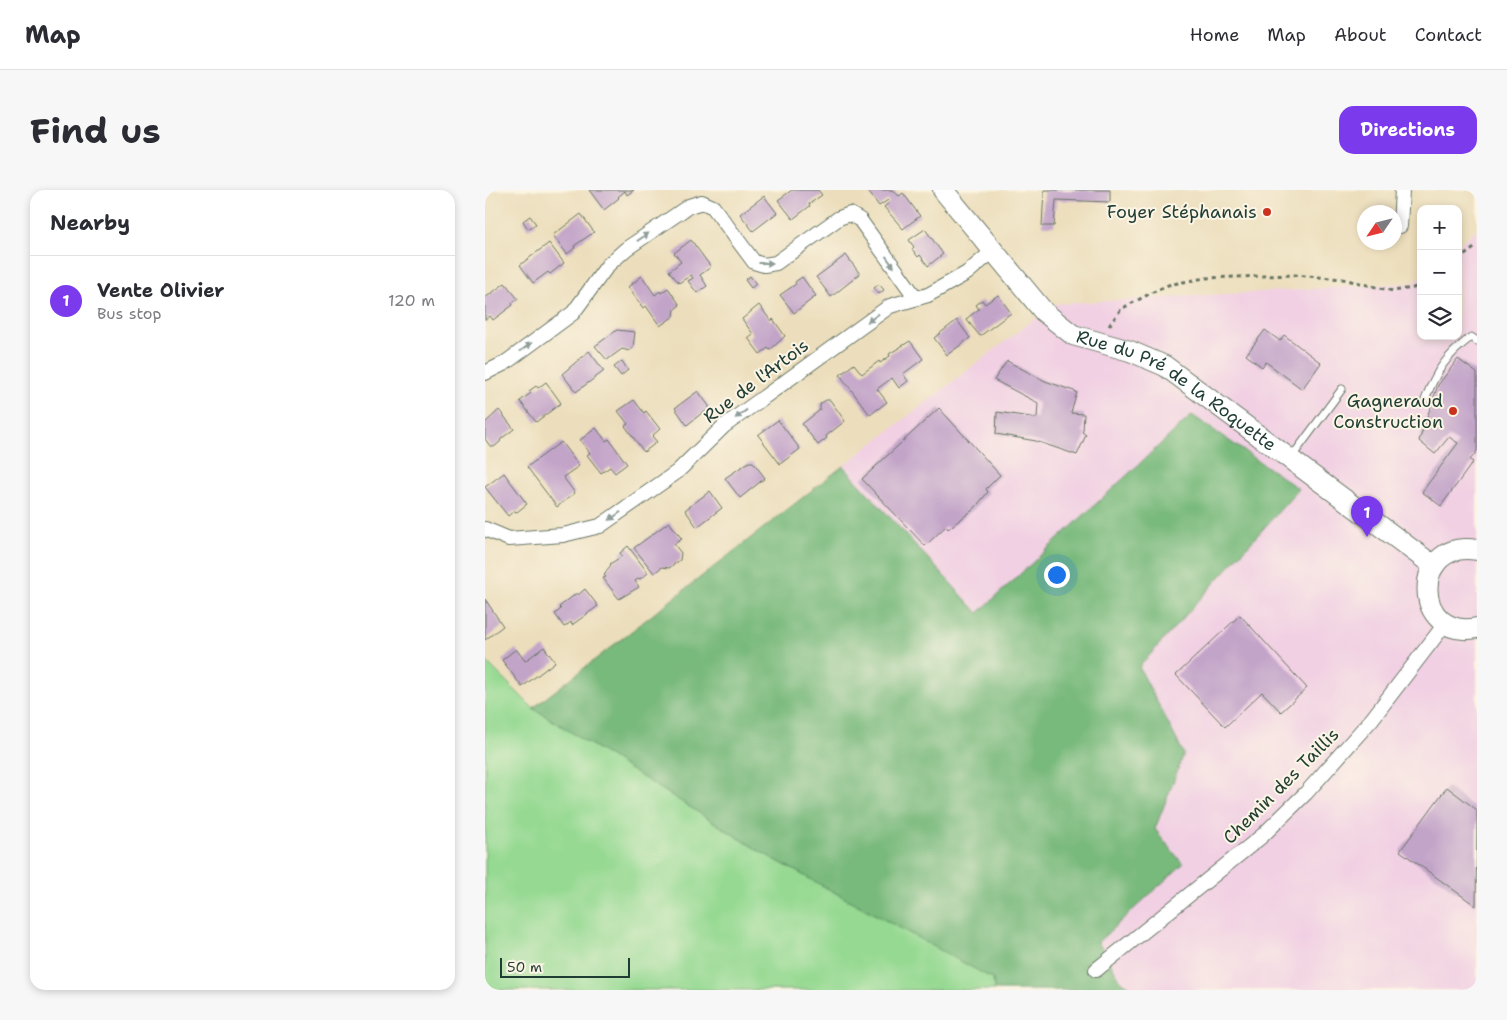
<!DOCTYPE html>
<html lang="en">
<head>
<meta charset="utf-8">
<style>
	:root { --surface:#fff; --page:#f7f7f7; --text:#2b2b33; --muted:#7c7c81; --line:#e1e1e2; --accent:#7c3aed }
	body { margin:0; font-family:"Shantell Sans",sans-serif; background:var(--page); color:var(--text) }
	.controls { position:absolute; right:15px; top:15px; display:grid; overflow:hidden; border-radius:10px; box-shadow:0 2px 8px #0003 }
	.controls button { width:45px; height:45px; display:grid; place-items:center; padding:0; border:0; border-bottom:1px solid var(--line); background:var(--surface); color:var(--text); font:25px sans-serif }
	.compass { position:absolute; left:872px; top:15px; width:45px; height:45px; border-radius:50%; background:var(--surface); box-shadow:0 2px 8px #0003; rotate:235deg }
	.scale { position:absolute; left:15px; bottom:12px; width:130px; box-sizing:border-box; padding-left:5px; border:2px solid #1f3d34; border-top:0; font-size:14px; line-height:18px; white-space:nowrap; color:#1f3d34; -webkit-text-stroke:4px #fcf5e5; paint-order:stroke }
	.you { position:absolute; left:571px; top:384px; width:18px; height:18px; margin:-12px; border:4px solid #fff; border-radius:50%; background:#1a73e8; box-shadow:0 0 0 8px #1a73e833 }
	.badge { display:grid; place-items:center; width:32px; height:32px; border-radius:50%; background:var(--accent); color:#fff; font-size:16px; font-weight:700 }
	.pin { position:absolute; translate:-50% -41px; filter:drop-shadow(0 1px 2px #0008) }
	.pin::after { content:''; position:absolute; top:26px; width:18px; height:15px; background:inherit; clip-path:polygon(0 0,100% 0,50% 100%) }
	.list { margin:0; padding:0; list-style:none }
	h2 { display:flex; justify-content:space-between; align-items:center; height:65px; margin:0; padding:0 20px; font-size:21px }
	h2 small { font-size:16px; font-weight:400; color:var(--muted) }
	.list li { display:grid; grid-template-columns:32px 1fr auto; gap:15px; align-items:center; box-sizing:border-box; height:90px; padding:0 20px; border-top:1px solid var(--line) }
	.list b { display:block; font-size:19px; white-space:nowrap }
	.list p { margin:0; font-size:16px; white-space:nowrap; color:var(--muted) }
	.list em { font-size:16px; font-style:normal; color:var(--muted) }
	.icon { flex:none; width:28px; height:28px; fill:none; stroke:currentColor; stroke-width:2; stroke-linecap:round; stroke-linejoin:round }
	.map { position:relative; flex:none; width:992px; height:800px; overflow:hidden; border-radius:15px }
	header { display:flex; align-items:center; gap:30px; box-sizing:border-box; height:70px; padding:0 25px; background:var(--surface); border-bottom:1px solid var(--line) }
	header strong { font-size:24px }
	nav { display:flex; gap:28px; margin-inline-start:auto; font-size:18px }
	.intro { display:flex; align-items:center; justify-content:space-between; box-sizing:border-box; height:120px; padding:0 30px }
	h1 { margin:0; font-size:35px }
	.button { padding:12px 22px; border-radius:15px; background:var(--accent); color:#fff; font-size:18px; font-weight:700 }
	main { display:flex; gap:30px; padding:0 30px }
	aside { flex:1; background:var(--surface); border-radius:15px; box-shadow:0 2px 8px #0003 }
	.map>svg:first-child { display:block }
	.built { fill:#f1d0e3 }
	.green { fill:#95d992; stroke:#5a8b63 }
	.forest { fill:#78b97c; stroke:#4c7b58 }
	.building { fill:#c3a4c9 }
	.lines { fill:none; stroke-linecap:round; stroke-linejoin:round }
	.lane-casing { stroke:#677564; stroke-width:9 }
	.street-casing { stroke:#677564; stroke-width:16 }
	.secondary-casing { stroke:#677564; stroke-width:22 }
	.path { stroke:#677564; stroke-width:3; stroke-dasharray:4 4; stroke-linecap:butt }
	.lane { stroke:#fff; stroke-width:7 }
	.street { stroke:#fff; stroke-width:14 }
	.secondary { stroke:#fff; stroke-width:20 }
	.oneway { fill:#8f9e9a }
	.poi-dot { fill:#c8321e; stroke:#fcf5e5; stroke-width:2 }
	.labels { text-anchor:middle; stroke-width:4; stroke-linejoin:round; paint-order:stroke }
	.poi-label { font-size:18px; fill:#1f3d34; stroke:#fcf5e5; text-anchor:end }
	.street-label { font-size:18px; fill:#1f3d34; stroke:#fcf5e5 }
</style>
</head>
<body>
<header>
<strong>Map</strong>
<nav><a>Home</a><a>Map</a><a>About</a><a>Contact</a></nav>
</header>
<div class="intro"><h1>Find us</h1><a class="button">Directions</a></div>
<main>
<aside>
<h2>Nearby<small></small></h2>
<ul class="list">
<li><span class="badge">1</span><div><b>Vente Olivier</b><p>Bus stop</p></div><em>120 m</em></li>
</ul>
</aside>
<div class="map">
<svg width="992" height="800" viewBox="0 0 992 800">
	<rect width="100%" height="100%" fill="#fcf5e5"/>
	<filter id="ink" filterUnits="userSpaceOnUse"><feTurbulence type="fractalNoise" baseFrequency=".02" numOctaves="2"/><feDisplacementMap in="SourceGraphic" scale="10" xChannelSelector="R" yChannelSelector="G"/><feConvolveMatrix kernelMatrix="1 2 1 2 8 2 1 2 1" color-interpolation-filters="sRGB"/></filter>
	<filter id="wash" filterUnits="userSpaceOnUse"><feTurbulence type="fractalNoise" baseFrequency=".0096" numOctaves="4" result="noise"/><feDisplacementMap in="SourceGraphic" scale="20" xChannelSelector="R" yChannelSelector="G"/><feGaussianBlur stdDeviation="1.12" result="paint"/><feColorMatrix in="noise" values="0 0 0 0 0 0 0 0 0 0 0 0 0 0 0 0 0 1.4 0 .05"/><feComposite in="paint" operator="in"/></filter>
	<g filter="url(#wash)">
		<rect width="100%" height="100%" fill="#ecdebc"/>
		<path class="built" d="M992,39V800H650L636,792L613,752L698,674L670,639L699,564L654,477L814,299L707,225L493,423L358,276L569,114L928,93L936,87V146H973V55Z"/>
		<path class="green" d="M0,470L48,518L276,662L509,789V800H0Z"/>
		<path class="forest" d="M707,225L814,299L654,477L699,564L670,639L698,674L613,752L636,791L650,800H509L508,789L276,662L48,518L358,276L493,423Z"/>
		<g id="blocks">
			<path class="building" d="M104,0H149L142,5L140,1L133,7L134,8L119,20Z
				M307,0H333L337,5L324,14L325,16L308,29L293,10Z
				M382,0H407L414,6L418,3L435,26L418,39L399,17L404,13L403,10L394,16Z
				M559,0H625V12L571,10L569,36H557Z
				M279,6L292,23L268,41L255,24Z
				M96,24L109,42L89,56L90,58L82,64L68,45Z
				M45,26L51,34L43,39L38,31Z
				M440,39L458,64L443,76L435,65L433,67L427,59L429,57L424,50Z
				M206,50L226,77L215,85L222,96L212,103L203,91L208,88L206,85L194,93L184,81L196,72L189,63Z
				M64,53L79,73L65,84L63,82L48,93L35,75Z
				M361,65L375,84L346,107L331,87Z
				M157,86L170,105L175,101L176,103L183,98L195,115L190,119L189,126L175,136L161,116L158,118L143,97Z
				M265,86L271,94L266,98L260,90Z
				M317,87L331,106L309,123L295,105L311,94L310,92Z
				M20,93L33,109L27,113L28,115L8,130L5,126L0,130V108Z
				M394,94L399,100L394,104L389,98Z
				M513,105L526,123L495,146L481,129L494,119L491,115L497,110L500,114Z
				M274,115L286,131L288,129L300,146L285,160L283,158L275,164L263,148L268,144L257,129Z
				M472,130L485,148L462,165L449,148Z
				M132,140L150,142L148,158L144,161L137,159L122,170L110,156Z
				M780,140L795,151L799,145L836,173L817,199L781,172L777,177L761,165Z
				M425,151L438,169L418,184L423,191L414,198L407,188L392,199L402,212L385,225L355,185L369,174L377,184L394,171L395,173L405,166L404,164Z
				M104,161L119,181L91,202L77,184Z
				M973,169L992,183V261L985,270L988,272L956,316L937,302L973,253L964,247L950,264L934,251L953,195Z
				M137,171L143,180L136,186L129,177Z
				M522,171L560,191L592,202L586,223L599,224L598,241L597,242L601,245L592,265L551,251L511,244L512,222L552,228L553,213L509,190Z
				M61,192L76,213L51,232L35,211L46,203L44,201L51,196L53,198Z
				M213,201L224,216V219L217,224V223L202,235L190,218Z
				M149,210L159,223L161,221L175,239L167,246L172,252L159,262L140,236L143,234L133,221Z
				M341,210H345L360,231L341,246L342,248L333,255L317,234L335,220V214Z
				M454,218L515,285L501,299L503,302L489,319L463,339L461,336L440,356L377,289Z
				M14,220L29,239L16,249L15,252L9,257L5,256L0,249V233Z
				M293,230L315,259L295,274L273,245Z
				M111,238L121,251L124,249L142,274L130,283L125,277L116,283L102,265L105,263L95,250Z
				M76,252L94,276L78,287L90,303L72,317L42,277Z
				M264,272H268L280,288L255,308L240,288Z
				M19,283L42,314L32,322L29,321L23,326L0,297Z
				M225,301L237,318L212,337L200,320Z
				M184,332L197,349L189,354L196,363L195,370L184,378L177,377L169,383L149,358Z
				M143,356L163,383L155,389L154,388L150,391L154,397L134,409L118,388L121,387L119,385L121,383V381L126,375L125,374L137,366L135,363Z
				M100,399L113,416L87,435L86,432L79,437L70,424L76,419L74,417L92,403L93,405Z
				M0,409L18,436L0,450Z
				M755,425L822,498L796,522L777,502L740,537L691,485Z
				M59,457L70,472L37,497L17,470L31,459L40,471Z
				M962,597L992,620L991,716L915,661Z"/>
		</g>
	</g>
	<g filter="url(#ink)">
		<use href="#blocks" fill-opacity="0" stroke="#677564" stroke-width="1"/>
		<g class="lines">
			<g class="lane-casing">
				<path id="lane" d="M940,210C951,181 961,166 986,147L992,151
					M806,268L857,199"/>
			</g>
			<g class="street-casing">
				<path id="street" d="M915,36L917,0
					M0,183L20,173L88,123L123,75L141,59L204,16L217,12L228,17L269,72L279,75L291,73L354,28L365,24L375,30L431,108
					M0,339L24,349L78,345L115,336L192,282L239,236L405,116L443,105L482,83L508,61
					M611,780L777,646L821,603L887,529L960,434"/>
			</g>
			<g class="secondary-casing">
				<g id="secondary">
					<path id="s1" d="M458,0L559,122L588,145L645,161L680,176L949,376"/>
					<path d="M992,360C925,348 927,451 992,438"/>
				</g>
			</g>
			<path class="path" d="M973,70L992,56
				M624,136L636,119L666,103L683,95L720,88L809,85L858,89L908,101L928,98L936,95"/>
			<use href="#lane" class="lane"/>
			<use href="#street" class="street"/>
			<use href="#secondary" class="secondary"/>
		</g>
		<defs><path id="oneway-solid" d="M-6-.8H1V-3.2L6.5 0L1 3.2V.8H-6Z" transform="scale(1.25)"/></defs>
		<g class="oneway">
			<use href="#oneway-solid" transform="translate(158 47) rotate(-35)"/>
			<use href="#oneway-solid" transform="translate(405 72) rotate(54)"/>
			<use href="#oneway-solid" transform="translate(281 73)"/>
			<use href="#oneway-solid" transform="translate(388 128) rotate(144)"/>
			<use href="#oneway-solid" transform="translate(41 157) rotate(-36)"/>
			<use href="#oneway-solid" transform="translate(256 224) rotate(144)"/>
			<use href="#oneway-solid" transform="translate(130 326) rotate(145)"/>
		</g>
	</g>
	<g class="poi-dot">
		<circle cx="782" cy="22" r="5"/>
		<circle cx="968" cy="221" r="5"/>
	</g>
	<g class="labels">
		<g class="poi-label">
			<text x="772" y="28">Foyer Stéphanais</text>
			<text x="958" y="217">Gagneraud<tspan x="958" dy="21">Construction</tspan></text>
		</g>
		<g class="street-label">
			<text transform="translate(271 191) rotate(-37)" y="6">Rue de l'Artois</text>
			<text dy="6" stroke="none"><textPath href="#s1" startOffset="314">Rue du Pré de la Roquette</textPath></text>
			<text transform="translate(796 596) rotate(-45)" y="6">Chemin des Taillis</text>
		</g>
	</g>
</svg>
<div class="controls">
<button>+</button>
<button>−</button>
<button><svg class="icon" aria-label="layers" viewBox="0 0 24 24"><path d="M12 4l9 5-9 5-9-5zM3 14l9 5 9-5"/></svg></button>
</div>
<svg class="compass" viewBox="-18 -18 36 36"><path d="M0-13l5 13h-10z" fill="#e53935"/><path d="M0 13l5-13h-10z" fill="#7c7c81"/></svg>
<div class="scale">50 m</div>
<div class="you"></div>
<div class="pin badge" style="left:882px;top:347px">1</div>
</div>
</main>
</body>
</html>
